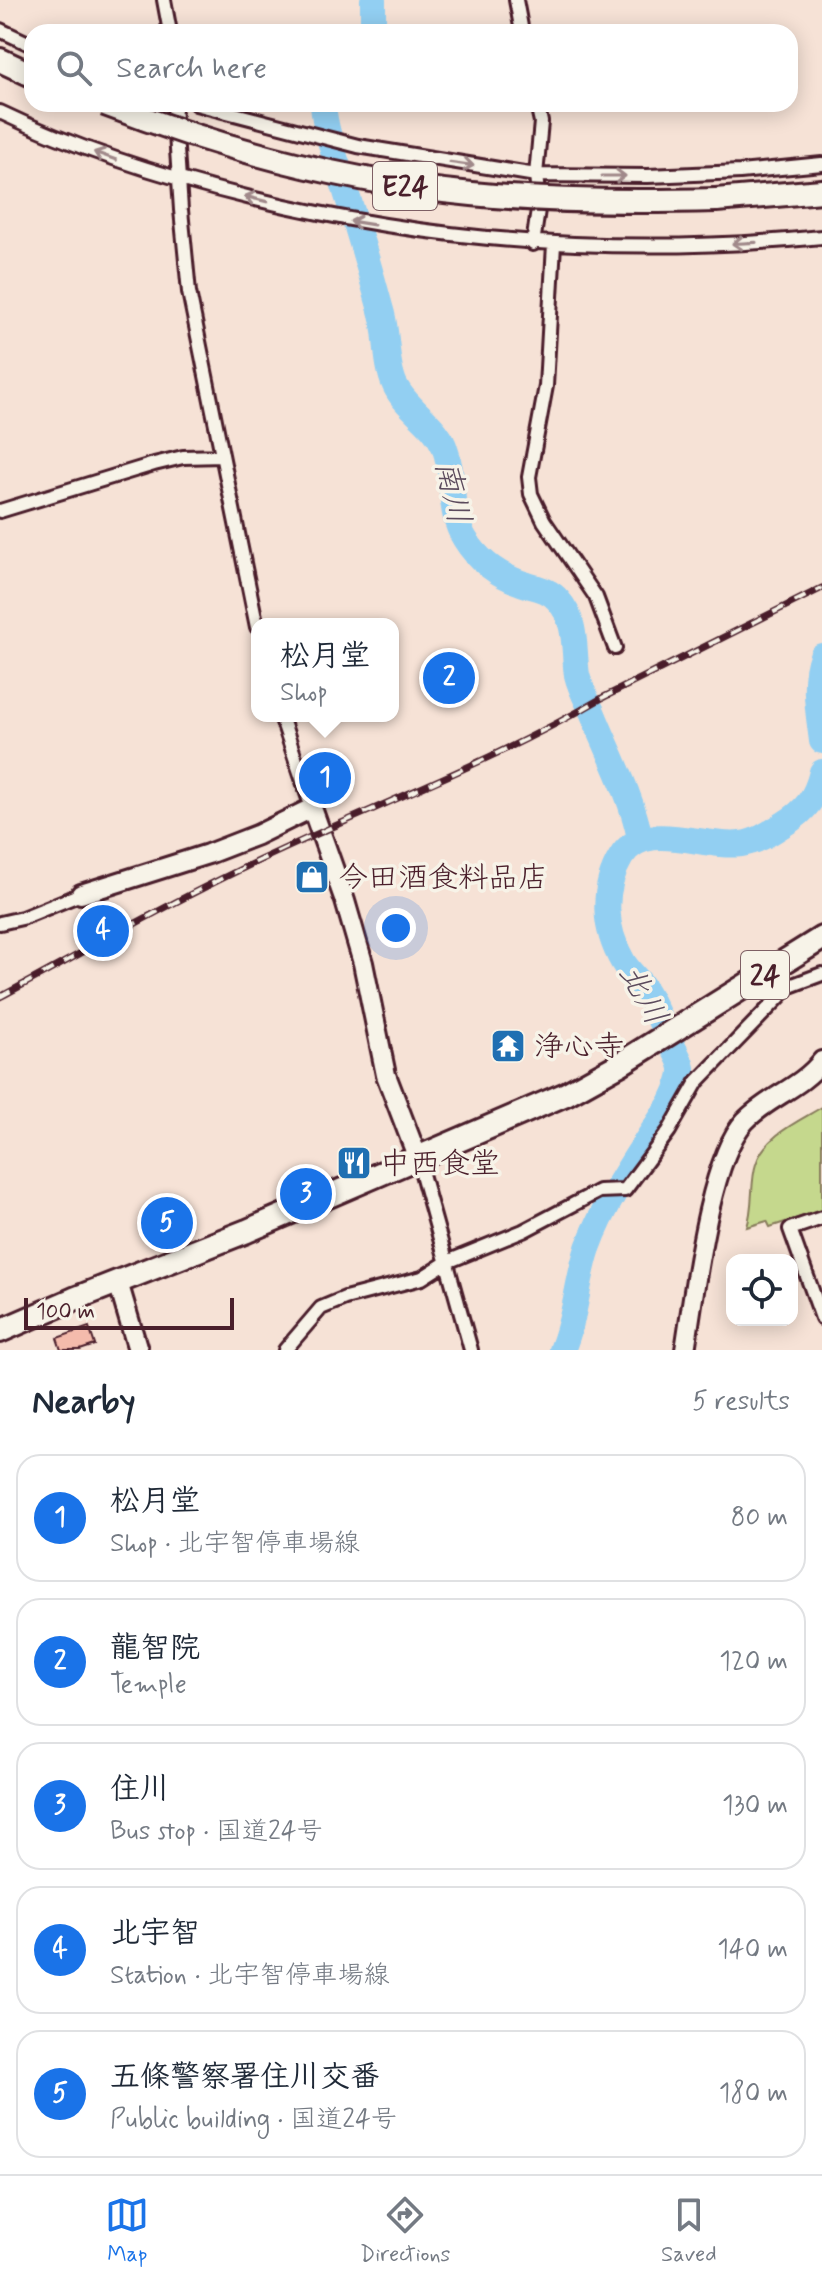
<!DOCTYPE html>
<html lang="en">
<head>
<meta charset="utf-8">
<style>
	:root { --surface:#fff; --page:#f2f2f3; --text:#1f2937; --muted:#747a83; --line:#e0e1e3; --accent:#1a73e8 }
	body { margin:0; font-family:Mynerve,"Klee One",sans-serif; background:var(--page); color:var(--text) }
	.controls { position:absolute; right:24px; bottom:24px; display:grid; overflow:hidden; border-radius:16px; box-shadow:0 4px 20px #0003 }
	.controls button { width:72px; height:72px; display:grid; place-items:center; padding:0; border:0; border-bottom:2px solid var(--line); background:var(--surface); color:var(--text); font:40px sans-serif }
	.scale { position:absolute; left:24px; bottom:20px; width:210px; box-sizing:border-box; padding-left:8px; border:4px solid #4a1f2b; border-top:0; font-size:22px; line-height:28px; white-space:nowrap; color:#4a1f2b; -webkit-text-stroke:6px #f7f3e8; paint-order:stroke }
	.you { position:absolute; left:396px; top:928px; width:28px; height:28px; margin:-20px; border:6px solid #fff; border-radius:50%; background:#1a73e8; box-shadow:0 0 0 12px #1a73e833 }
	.badge { display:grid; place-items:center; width:52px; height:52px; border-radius:50%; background:var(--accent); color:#fff; font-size:26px; font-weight:700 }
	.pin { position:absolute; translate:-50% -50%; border:4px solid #fff; box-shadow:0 2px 8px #0006 }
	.popup { position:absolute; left:251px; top:618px; width:148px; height:104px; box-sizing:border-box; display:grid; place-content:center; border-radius:16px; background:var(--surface); filter:drop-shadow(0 2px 6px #0005); font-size:26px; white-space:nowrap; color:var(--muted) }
	.popup b { font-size:30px; color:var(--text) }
	.popup::after { content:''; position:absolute; left:50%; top:100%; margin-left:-16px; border:16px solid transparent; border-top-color:var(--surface) }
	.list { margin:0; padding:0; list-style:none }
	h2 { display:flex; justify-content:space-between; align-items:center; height:104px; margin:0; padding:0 32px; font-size:34px }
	h2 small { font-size:26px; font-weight:400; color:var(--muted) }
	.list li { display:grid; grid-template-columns:52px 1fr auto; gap:24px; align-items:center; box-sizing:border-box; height:128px; margin:0 16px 16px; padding:0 16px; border:2px solid var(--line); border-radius:24px }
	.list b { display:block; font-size:30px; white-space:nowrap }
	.list p { margin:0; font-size:26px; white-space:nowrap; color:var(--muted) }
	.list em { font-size:26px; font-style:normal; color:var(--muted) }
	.icon { flex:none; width:44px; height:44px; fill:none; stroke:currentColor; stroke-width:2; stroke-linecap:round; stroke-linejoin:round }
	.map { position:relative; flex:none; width:822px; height:1350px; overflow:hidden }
	.search { position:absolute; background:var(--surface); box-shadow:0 4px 20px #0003; left:24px; right:24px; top:24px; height:88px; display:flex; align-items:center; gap:20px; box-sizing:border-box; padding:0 28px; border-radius:24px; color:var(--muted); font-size:30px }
	.sheet { height:824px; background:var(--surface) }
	nav { display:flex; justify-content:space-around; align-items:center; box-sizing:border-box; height:112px; border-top:2px solid var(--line); background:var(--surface); font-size:22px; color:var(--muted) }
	nav a { display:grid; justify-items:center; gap:4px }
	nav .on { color:var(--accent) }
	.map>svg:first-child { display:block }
	.green { fill:#c5d88d; stroke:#887c5c; stroke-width:2 }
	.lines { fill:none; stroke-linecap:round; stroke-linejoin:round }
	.river { stroke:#92cff2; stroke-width:26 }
	.building { fill:#f4bbac; stroke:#4a1f2b; stroke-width:2 }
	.street-casing { stroke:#4a1f2b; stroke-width:18 }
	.secondary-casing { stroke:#4a1f2b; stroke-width:24 }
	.highway-casing { stroke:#4a1f2b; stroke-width:28 }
	.street { stroke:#f7f3e8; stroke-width:12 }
	.secondary { stroke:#f7f3e8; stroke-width:18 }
	.highway { stroke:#f7f3e8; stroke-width:22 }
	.rail-casing { stroke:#4a1f2b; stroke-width:7 }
	.rail { stroke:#f7f3e8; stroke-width:4; stroke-dasharray:12; stroke-linecap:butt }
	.highway-bridge-casing { stroke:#4a1f2b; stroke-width:28; stroke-linecap:butt }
	.highway-bridge { stroke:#f7f3e8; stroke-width:22 }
	.oneway { stroke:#a0898a }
	.labels { text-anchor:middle; stroke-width:7; stroke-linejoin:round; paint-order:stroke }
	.shield { fill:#f7f3e8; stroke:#7e5f64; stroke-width:2 }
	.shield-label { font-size:28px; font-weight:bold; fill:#4a1f2b }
	.poi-label { font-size:30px; fill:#4a1f2b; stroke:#f7f3e8; text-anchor:start }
	.water-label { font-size:32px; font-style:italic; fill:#5c4b5d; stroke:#f7f3e8 }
</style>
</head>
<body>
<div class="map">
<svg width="822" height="1350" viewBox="0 0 822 1350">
	<rect width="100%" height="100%" fill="#f6e2d6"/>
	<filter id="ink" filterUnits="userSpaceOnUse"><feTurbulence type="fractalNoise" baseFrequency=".0125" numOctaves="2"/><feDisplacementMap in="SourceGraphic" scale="16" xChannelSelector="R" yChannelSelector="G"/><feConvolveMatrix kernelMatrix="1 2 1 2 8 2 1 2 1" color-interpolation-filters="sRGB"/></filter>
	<g filter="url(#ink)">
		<path class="green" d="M822,1107V1210L770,1227L767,1221L747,1227C754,1205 750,1182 756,1164C764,1136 799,1121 822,1107Z"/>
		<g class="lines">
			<path class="river" d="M370,32L373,24V0
				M323,104C325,133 338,164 346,192C359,232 371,273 382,314C388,337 385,363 395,385C406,409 433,421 444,446C456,477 447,510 465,539C478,560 498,575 521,583C534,588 548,588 558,600C578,622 573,649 577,675C580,688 588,702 593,714C610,756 631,794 640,838
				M822,656C812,681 819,715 822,741
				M562,1350C576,1317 577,1281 588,1248C606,1198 643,1147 671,1103C676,1092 683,1080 682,1068C680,1057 671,1044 666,1035C660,1020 654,1004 645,990C639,980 629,972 623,962C604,929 601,890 621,857C644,818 703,849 741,844C757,842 770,833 784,824C806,811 816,797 822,772"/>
		</g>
		<path class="building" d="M89,1327L95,1345L80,1350H61L57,1338Z"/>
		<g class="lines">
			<g class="street-casing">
				<path id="street" d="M164,0L170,32
					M516,0L522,32
					M0,30L32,45
					M174,104L181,210L189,292L257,627
					M196,104L358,146L536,175L648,176L740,172L822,164
					M0,112C81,151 165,177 251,198C440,244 629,256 822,237
					M533,244L539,203L536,175L541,122L537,104
					M554,244L546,386L529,477L531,494L544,521L596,597L615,648
					M0,511L154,464L183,457L222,456
					M281,716L312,808
					M0,923L22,918L81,894
					M417,1156L471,1350
					M822,1218L790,1229L822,1318
					M285,1350L321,1308L345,1298L422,1278L447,1262L523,1231L599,1191L625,1190L669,1131L697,1082L790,986L822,974"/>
			</g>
			<g class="secondary-casing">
				<path id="secondary" d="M81,894L208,854L257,835L312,808L345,901L363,963L386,1075L417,1156
					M118,1282L138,1350
					M685,1350C694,1295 709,1159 745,1121C768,1097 801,1088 822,1061"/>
			</g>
			<g class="highway-casing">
				<path id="highway" d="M0,60L32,75
					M716,200L822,191
					M0,1331L74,1299L247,1231L566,1094L620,1064L822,938"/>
			</g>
			<use href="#street" class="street"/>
			<use href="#secondary" class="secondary"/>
			<use href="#highway" class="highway"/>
			<g class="rail-casing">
				<path id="rail" d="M0,997C86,951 171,902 260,860C374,806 493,762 602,698L822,588"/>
			</g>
			<use href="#rail" class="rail"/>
			<g class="highway-bridge-casing">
				<path id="highway-bridge" d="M105,104C222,149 346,182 472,194C553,202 634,202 716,200"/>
			</g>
			<use href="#highway-bridge" class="highway-bridge"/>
		</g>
		<defs><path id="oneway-shaft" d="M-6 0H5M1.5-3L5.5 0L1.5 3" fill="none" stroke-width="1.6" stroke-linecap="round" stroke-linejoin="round" transform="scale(2)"/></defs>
		<g class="oneway">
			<use href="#oneway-shaft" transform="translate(105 156) rotate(-160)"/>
			<use href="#oneway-shaft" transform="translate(462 164) rotate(8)"/>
			<use href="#oneway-shaft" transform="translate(614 176)"/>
			<use href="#oneway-shaft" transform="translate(256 199) rotate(-166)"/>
			<use href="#oneway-shaft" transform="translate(362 223) rotate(-171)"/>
			<use href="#oneway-shaft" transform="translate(744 243) rotate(177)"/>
		</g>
	</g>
	<defs>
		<g id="shop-square" transform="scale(1.8)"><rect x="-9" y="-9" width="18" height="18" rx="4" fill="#1f6fb2" stroke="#f7f3e8"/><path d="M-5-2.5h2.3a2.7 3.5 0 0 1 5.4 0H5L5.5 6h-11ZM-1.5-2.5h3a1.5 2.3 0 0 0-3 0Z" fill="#fff"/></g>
		<g id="temple-square" transform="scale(1.8)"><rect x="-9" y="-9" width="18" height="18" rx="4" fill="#1f6fb2" stroke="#f7f3e8"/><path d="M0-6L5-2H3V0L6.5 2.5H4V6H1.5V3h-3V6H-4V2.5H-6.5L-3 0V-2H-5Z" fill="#fff"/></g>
		<g id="restaurant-square" transform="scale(1.8)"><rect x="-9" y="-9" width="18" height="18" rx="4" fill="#1f6fb2" stroke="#f7f3e8"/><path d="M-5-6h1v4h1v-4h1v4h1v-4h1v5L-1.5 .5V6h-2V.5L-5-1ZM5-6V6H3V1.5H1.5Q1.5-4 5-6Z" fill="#fff"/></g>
	</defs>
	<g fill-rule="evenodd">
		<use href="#shop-square" x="312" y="877"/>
		<use href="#temple-square" x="508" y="1046"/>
		<use href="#restaurant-square" x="354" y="1163"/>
	</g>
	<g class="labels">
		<g class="shield">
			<rect x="373" y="162" width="64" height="48" rx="6"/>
			<rect x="741" y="951" width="48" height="48" rx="6"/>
		</g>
		<g class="shield-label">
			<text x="405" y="196">E24</text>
			<text x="765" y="985">24</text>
		</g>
		<g class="poi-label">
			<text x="338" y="887">今田酒食料品店</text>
			<text x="534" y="1056">浄心寺</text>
			<text x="380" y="1173">中西食堂</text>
		</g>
		<g class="water-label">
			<text transform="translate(454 492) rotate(77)" y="11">南川</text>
			<text transform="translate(644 994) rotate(61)" y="11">北川</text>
		</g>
	</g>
</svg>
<div class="controls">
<button><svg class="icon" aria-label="locate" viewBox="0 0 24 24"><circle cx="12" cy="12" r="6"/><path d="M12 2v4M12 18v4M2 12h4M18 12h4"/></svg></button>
</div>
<div class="scale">100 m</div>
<div class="you"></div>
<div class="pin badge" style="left:325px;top:778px">1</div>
<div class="popup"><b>松月堂</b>Shop</div>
<div class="pin badge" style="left:449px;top:678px">2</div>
<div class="pin badge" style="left:306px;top:1194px">3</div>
<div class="pin badge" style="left:103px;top:931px">4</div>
<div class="pin badge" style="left:167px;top:1223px">5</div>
<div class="search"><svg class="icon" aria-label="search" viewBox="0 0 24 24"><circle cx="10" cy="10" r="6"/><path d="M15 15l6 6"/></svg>Search here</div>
</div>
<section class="sheet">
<h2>Nearby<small>5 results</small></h2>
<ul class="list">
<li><span class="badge">1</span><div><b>松月堂</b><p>Shop · 北宇智停車場線</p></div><em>80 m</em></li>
<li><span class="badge">2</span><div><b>龍智院</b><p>Temple</p></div><em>120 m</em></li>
<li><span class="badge">3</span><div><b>住川</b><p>Bus stop · 国道24号</p></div><em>130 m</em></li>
<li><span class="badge">4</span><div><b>北宇智</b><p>Station · 北宇智停車場線</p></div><em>140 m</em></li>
<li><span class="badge">5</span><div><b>五條警察署住川交番</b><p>Public building · 国道24号</p></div><em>180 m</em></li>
</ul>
</section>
<nav>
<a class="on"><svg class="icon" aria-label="map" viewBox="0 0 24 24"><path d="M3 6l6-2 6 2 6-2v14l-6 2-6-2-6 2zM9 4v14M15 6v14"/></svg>Map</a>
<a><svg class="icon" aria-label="directions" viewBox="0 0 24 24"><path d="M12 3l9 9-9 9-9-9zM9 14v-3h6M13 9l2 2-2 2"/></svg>Directions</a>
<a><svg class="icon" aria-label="saved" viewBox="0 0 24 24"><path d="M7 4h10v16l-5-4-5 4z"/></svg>Saved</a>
</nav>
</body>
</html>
